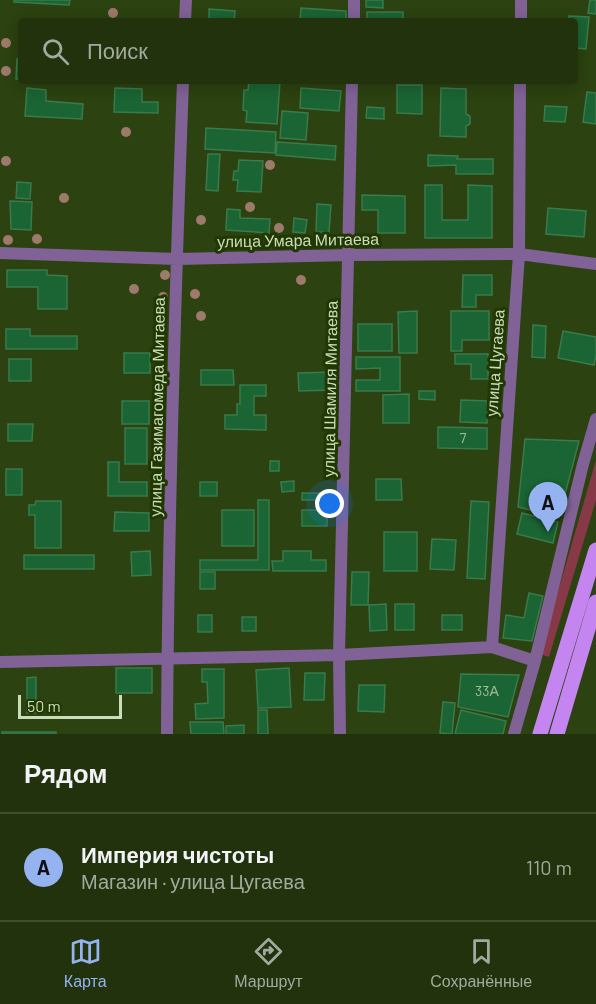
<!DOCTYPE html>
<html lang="ru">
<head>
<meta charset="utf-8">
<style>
	:root { --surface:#21320c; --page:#2d3e1a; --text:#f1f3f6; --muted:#a2aa9d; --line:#3e4d2d; --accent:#95b2f1 }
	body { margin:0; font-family:Barlow,sans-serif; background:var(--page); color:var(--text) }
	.scale { position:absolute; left:18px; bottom:15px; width:104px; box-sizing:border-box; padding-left:6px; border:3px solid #cadcba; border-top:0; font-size:16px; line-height:21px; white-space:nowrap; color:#cadcba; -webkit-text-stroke:4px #223803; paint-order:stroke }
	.you { position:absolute; left:330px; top:504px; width:21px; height:21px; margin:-15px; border:4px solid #fff; border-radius:50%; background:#1a73e8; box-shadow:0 0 0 9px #1a73e833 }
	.badge { display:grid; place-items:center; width:39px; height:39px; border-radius:50%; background:var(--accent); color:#111; font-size:20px; font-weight:700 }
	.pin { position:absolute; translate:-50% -50px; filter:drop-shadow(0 2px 3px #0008) }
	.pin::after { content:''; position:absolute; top:32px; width:21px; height:18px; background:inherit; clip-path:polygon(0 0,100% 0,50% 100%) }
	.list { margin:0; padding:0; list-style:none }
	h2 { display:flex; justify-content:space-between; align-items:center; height:78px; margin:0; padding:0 24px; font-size:26px }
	h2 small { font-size:20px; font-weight:400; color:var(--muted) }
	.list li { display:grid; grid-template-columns:39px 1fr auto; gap:18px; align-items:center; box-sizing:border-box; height:108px; padding:0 24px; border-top:2px solid var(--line) }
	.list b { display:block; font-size:22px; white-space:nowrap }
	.list p { margin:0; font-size:20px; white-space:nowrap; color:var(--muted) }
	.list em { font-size:20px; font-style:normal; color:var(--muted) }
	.icon { flex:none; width:33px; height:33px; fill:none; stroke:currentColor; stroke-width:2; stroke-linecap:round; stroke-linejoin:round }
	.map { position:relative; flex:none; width:596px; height:734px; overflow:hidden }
	.search { position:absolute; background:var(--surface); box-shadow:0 3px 15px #0003; left:18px; right:18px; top:18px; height:66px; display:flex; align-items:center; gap:15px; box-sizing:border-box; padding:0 21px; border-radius:6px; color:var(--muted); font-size:22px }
	.sheet { height:186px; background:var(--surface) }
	nav { display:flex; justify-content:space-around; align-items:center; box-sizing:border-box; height:84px; border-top:2px solid var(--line); background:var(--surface); font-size:16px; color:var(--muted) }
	nav a { display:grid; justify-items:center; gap:3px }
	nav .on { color:var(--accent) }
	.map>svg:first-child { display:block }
	.green { fill:#883948 }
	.building { fill:#1b6433; stroke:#3a7a4b; stroke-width:1.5 }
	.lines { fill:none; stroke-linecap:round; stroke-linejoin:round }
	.minor { stroke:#816297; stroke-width:12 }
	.primary { stroke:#c585f1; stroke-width:15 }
	.tree { fill:#9d7a6a }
	.labels { text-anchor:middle; stroke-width:6; stroke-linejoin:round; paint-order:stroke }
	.number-label { font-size:14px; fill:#9ebe98 }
	.street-label { font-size:16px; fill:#cadcba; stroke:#223803 }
</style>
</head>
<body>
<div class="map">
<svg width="596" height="734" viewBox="0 0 596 734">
	<rect width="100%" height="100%" fill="#2c4210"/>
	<path class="green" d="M596,460V500L549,657L540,654Z"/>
	<path class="building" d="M14,0H70L69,5L14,2Z
		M366,0H383V8L366,7Z
		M590,0H596V14L588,13Z
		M301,8L346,11V21H300Z
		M209,9L235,11L234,21H209Z
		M367,12H403V21H367Z
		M569,16L589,17L586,49L575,48L577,27H575V21H569Z
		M17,59H21V79H16Z
		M249,81H280L277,124L246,122L247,111L243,110L244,90H248Z
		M397,85H422V114L397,113Z
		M27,88L46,90V101L83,104L82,119L25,116Z
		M115,88L142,89V102H158V113L114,112Z
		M301,88L341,91L339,111L300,108Z
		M441,88L466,89V114L470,116V124L466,126V137L440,136Z
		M587,92L596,93V124L583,122Z
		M545,106L567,107L565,122L544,121Z
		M367,107L384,108V119L366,118Z
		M282,111L308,113L306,140L280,138Z
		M206,128L276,132L275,153L205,149Z
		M277,142L336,146L335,160L276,155Z
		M208,154H220L218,191L206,190Z
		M428,155L458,156L457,159H493V174H456V165L428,166Z
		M239,160L263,161L261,192L237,191L238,180H233L234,171H238Z
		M17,182L31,183L30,199L16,198Z
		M425,185H442V220H468V185L492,186V238H425Z
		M362,195L405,196V233H378V210H362Z
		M10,201L32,202L31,230L11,229Z
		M317,204L331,205L329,232H316Z
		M548,208L586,211L584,237L546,234Z
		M227,209L240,210V218L270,219L269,233L226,230Z
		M294,218L307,220L305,233L293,232Z
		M7,270H47V275L67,276V309H38V287H7Z
		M463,275H492V295H476V307H462Z
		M417,311V353H399L398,312Z
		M451,311H489V340H462V351H451Z
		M358,324H392V351H358Z
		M533,325L546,326L545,358L532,357Z
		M6,329H30V336H77V349H6Z
		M563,331L596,337V355L594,365L558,358Z
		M124,353H150V373H124Z
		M455,354H488V379H471V364H455Z
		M356,357H400V391H356V380H380V368L356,369Z
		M9,359H31V381H9Z
		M201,370H233L234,385H201Z
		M333,372L334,390L299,391L298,373Z
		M240,385H266V396H254V415H266V430L225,429V415H237V404H240Z
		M419,391H435V400L419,399Z
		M409,394V423H383V395Z
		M461,400L487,401V423L460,422Z
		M122,401H149V424H122Z
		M8,424H33L32,441H8Z
		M438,427L487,428V449L438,448Z
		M125,428H147V464H125Z
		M525,439L579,441L559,517L518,507Z
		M270,461H279V471H270Z
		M108,462H119V482H147V496H108Z
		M6,469H22V495H6Z
		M376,479H401L402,500H376Z
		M294,481V491L282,492L281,482Z
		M200,482H217V496H200Z
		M302,493H323L322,500H302Z
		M258,500H269V570H200V560H258Z
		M36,501H61V548H35V515H29V505H35Z
		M471,501L489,502L485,579L467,578Z
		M222,510H254V546H222Z
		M302,510H327V526H302Z
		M115,512L149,513V531H114Z
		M522,513L558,522L553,543L517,534Z
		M384,532H417V571H384Z
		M432,539L456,540L454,570L430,569Z
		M150,551L151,575L132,576L131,552Z
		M283,551H311V560H326V571H273L272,561H283Z
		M24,555H94V569H24Z
		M200,572H215V589H200Z
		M352,572H369L368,605H351Z
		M529,593L543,596L532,641L503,638L506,615L524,618Z
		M386,604L387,630L370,631L369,605Z
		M395,604H414V630H395Z
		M198,615H212V632H198Z
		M442,615H462V630H442Z
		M242,617H256V631H242Z
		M116,668H152V693H116Z
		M289,668L291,707L258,708L256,670Z
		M202,669H224V718L196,719L195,704L208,703L207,682H202Z
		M305,673H325L324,700H304Z
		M461,674L519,675L508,717L458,707Z
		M36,677V713H27V678Z
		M359,685H385L384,712L358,711Z
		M443,702L455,703L452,734L440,733Z
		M258,710H267L268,734H258Z
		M461,710L506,721L503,734H455Z
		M190,722H223L224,734H191Z
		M244,725V734H226V726Z
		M2,732H56V734H2Z"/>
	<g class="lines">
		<path class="minor" d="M185,21L186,0
			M354,21V0
			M521,21V0
			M0,253L177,259L349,255L519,254L596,264
			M492,647L519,254L520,81
			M0,662L339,655L492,647L535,661
			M167,734C168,516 175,299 183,81
			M340,734L339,655L352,81
			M514,734L535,661L583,464L596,419"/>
		<path class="primary" d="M540,734L596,550
			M557,734L596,602"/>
	</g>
	<g class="tree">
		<circle cx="113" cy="13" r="5"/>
		<circle cx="6" cy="43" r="5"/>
		<circle cx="6" cy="71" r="5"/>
		<circle cx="126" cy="132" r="5"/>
		<circle cx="6" cy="161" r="5"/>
		<circle cx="270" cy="165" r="5"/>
		<circle cx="64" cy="198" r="5"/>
		<circle cx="250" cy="207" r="5"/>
		<circle cx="201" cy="220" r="5"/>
		<circle cx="279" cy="228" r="5"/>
		<circle cx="37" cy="239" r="5"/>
		<circle cx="8" cy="240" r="5"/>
		<circle cx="165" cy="275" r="5"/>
		<circle cx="301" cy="280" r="5"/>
		<circle cx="134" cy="289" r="5"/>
		<circle cx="195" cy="294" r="5"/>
		<circle cx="163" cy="297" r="5"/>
		<circle cx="201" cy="316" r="5"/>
	</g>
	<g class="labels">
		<g class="number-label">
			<text x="463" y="443">7</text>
			<text x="487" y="696">33А</text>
		</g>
		<g class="street-label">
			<text transform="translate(298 240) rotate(-1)" y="6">улица Умара Митаева</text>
			<text transform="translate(495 363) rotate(-86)" y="6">улица Цугаева</text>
			<text transform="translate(330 389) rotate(-89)" y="6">улица Шамиля Митаева</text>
			<text transform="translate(157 407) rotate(-89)" y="6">улица Газимагомеда Митаева</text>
		</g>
	</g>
</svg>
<div class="scale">50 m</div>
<div class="you"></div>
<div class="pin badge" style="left:548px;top:532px">A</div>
<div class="search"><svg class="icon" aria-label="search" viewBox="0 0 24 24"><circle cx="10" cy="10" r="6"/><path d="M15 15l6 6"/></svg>Поиск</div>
</div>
<section class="sheet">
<h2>Рядом<small></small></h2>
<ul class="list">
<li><span class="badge">A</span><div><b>Империя чистоты</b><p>Магазин · улица Цугаева</p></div><em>110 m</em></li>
</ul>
</section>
<nav>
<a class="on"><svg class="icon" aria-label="map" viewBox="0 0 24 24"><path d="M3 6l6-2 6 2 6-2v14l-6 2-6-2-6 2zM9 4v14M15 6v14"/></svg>Карта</a>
<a><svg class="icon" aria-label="directions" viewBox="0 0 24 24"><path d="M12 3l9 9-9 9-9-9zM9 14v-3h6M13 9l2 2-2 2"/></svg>Маршрут</a>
<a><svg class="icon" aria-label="saved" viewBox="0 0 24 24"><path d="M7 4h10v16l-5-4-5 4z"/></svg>Сохранённые</a>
</nav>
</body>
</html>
